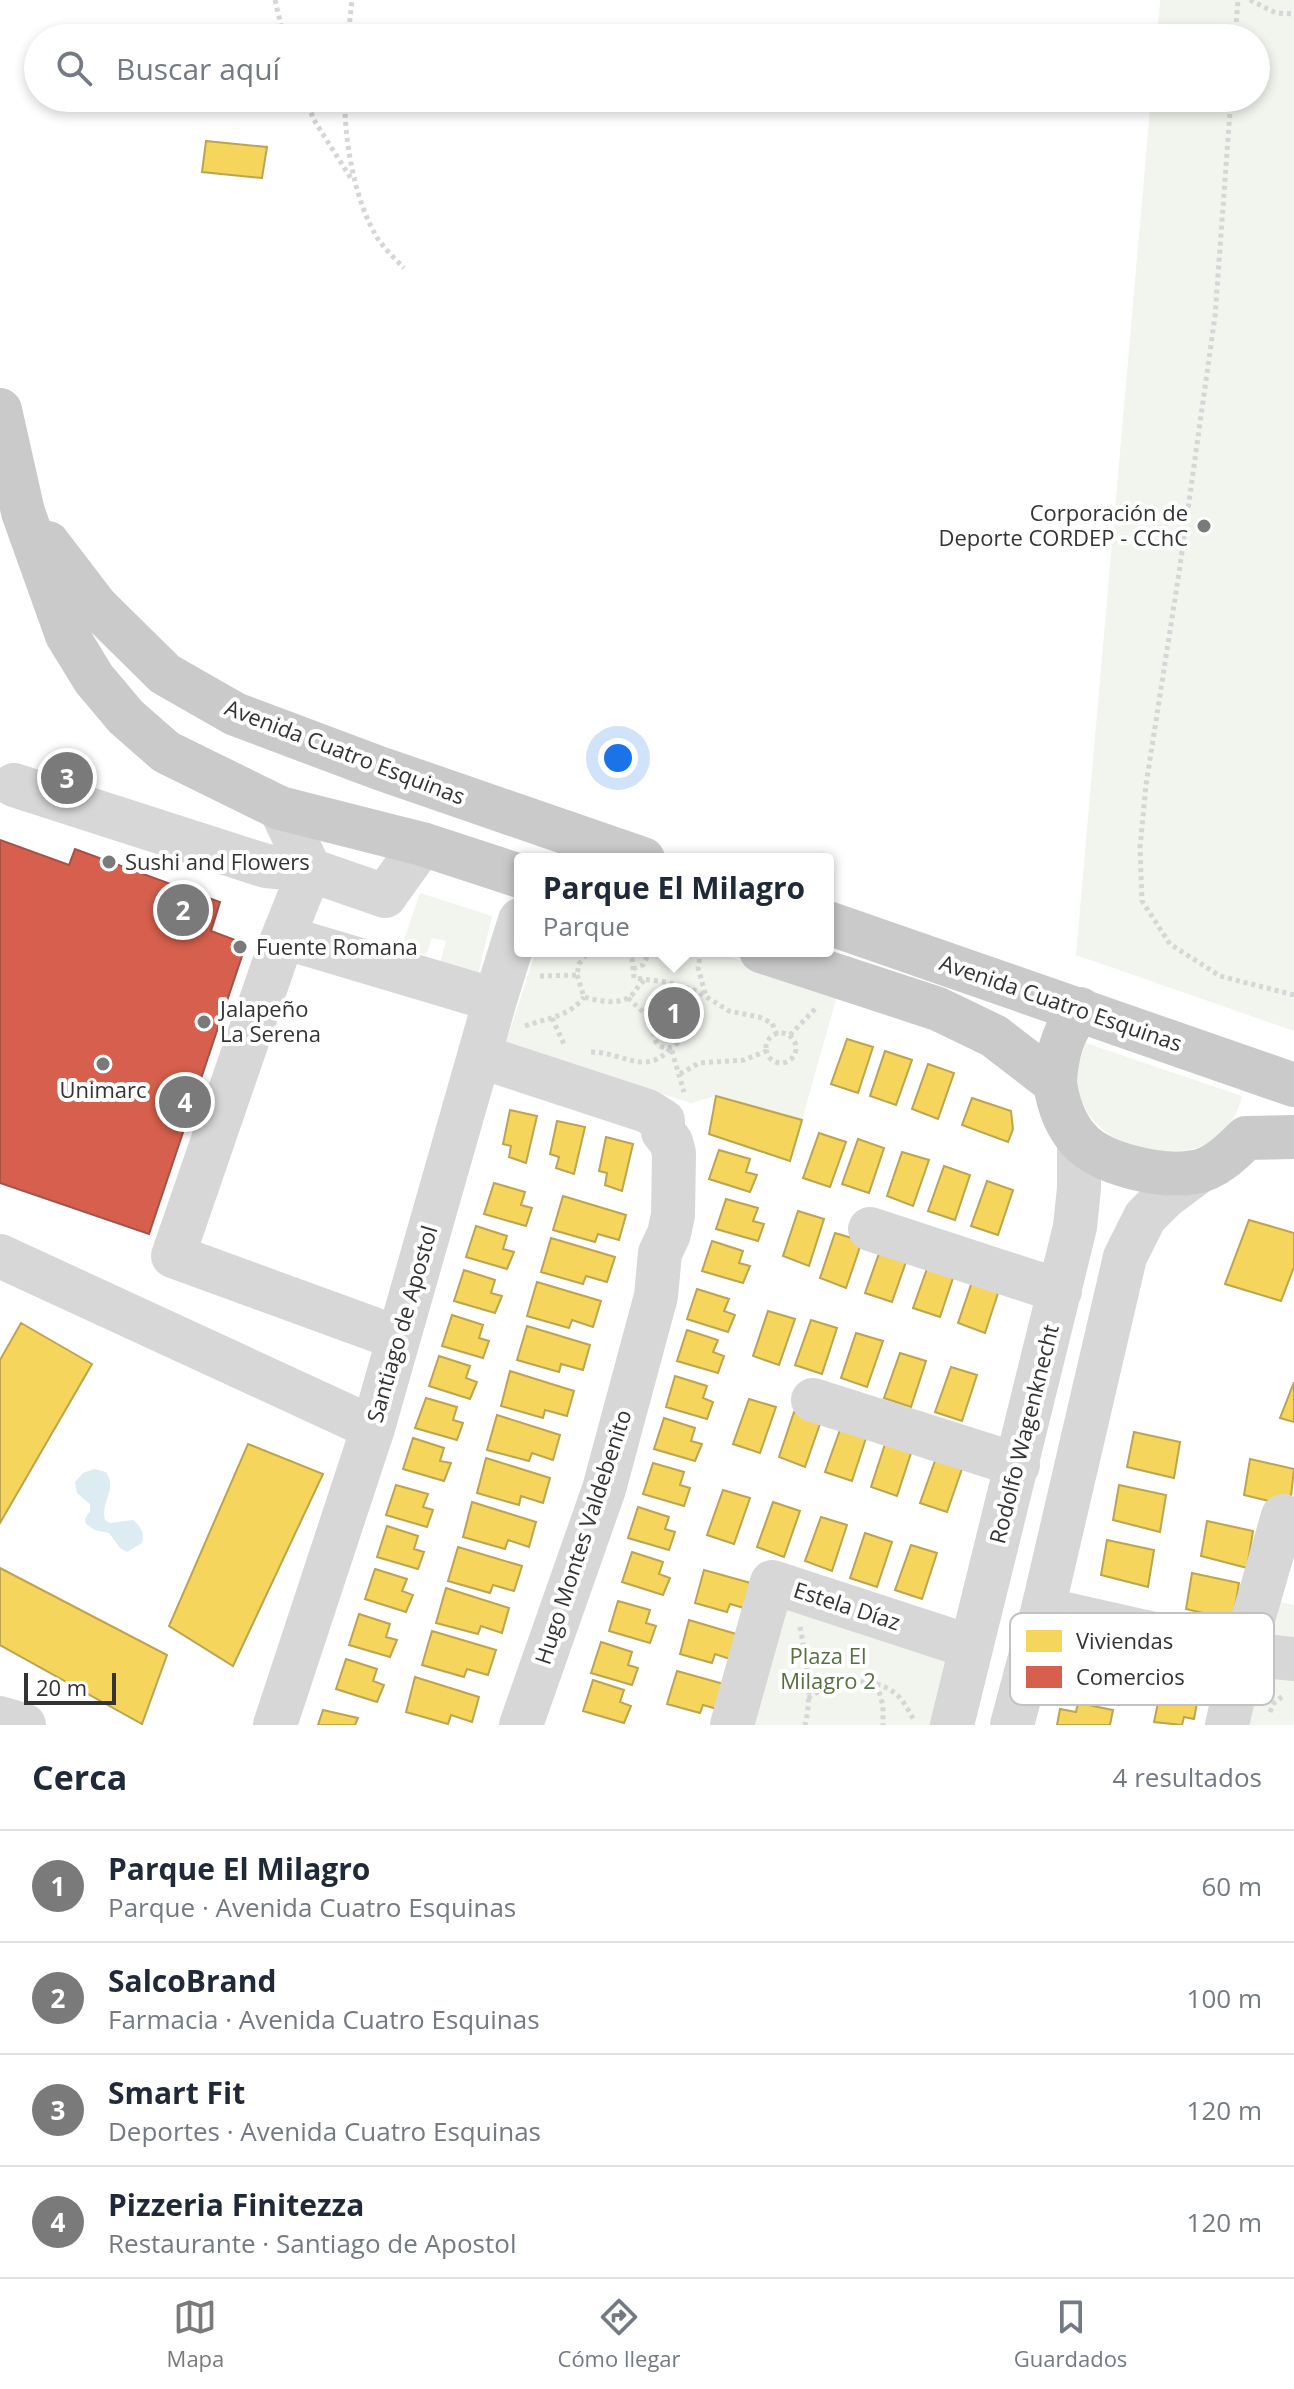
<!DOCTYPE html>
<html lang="es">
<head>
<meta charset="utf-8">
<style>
	:root { --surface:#fff; --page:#f6f6f7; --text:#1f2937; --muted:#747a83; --line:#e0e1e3; --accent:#7a7a7a }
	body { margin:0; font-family:"Open Sans",sans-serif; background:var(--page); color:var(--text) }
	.scale { position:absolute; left:24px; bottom:20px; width:92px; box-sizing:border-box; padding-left:8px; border:4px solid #333; border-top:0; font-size:22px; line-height:28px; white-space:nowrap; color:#333; -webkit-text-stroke:6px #fff; paint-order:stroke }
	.you { position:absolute; left:618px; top:758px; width:28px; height:28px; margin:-20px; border:6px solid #fff; border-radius:50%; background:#1a73e8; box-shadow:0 0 0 12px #1a73e833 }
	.badge { display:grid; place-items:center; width:52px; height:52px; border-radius:50%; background:var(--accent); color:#fff; font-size:26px; font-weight:700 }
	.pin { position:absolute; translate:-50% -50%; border:4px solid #fff; box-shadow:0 2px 8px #0006 }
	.popup { position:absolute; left:514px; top:853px; width:320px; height:104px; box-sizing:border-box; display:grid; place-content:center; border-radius:8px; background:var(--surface); filter:drop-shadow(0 2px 6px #0005); font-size:26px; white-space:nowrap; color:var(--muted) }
	.popup b { font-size:30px; color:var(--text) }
	.popup::after { content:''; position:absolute; left:50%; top:100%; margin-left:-16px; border:16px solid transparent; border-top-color:var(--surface) }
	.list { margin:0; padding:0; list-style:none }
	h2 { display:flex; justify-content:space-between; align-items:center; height:104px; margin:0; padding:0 32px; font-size:34px }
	h2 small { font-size:26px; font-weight:400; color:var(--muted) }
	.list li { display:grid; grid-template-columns:52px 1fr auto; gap:24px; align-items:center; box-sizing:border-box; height:112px; padding:0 32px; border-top:2px solid var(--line) }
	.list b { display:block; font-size:30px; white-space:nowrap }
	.list p { margin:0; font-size:26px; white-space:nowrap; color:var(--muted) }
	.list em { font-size:26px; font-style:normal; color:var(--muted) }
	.icon { flex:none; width:44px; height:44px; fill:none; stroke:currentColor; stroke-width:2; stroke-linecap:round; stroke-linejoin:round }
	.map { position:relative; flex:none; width:1294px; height:1725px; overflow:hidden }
	.search { position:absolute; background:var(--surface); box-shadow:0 4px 12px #0003; left:24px; right:24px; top:24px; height:88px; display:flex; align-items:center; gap:20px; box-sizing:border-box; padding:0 28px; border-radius:44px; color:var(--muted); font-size:30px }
	.sheet { height:552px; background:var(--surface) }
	nav { display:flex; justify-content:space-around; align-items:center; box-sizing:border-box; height:112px; border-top:2px solid var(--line); background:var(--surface); font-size:22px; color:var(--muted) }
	nav a { display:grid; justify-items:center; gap:4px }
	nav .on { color:var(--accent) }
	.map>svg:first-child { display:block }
	.green { fill:#f1f5ed }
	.water { fill:#ddebf3 }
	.homes { fill:#f6d55c; stroke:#bca450; stroke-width:2 }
	.shops { fill:#d6604d; stroke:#a55245; stroke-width:2 }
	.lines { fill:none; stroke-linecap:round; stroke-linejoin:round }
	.path { stroke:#d6d6d6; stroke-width:5; stroke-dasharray:4 4; stroke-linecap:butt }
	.minor { stroke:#d7d7d7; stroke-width:44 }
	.major { stroke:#cacaca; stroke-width:44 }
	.poi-dot { fill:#7a7a7a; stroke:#fff; stroke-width:3 }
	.labels { text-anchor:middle; stroke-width:8; stroke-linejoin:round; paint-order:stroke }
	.poi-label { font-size:22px; fill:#333; stroke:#fff; text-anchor:start }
	.street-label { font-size:22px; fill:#333; stroke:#fff }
	.park-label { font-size:22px; fill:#56703f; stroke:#fff }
	.key { fill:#fff; stroke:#c2c2c2; stroke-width:2 }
	.key-label { font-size:22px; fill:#333 }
</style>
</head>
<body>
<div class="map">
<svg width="1294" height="1725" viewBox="0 0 1294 1725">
	<rect width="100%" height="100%" fill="#fff"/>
	<path class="green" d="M1160,0H1294V1031L1076,955L1151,98H1256V38H1157Z
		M420,893L492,916L476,983L438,970L446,941L432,938L426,955L401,948Z
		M536,951H712L838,992L802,1120L716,1096L691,1103L505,1045Z
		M1086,1043L1242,1096C1223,1183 1089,1162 1077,1085C1075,1070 1081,1057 1086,1043Z
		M1271,1600L1294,1605V1647L1259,1643Z
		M786,1606L949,1650L931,1725H754Z
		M1252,1665L1294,1669V1725H1239Z"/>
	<path class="water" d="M94,1469L106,1472C118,1490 100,1502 105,1520L110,1523L133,1520C142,1527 144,1533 142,1543L127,1552L120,1548L109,1533L95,1530L86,1524L85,1519L90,1511V1504L77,1493L75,1482L83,1473Z"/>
	<path class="homes" d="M206,141L267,147L262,178L202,172Z
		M847,1039L873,1047L858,1093L831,1084Z
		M885,1051L912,1060L896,1105L870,1096Z
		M928,1064L954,1073L938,1119L912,1109Z
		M716,1096L802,1120L790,1161L709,1134Z
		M972,1098L1011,1111L1013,1129L1008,1142L962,1125Z
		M510,1110L537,1116L526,1163L509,1157L511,1146L503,1144Z
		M557,1121L585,1127L574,1174L556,1168L559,1157L550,1154Z
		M819,1133L846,1142L830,1187L803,1178Z
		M606,1137L633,1144L622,1191L605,1185L607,1173L599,1171Z
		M858,1139L884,1148L869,1193L842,1184Z
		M719,1150L750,1159L746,1172L757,1175L750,1192L709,1179Z
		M902,1152L929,1160L913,1206L887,1196Z
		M944,1166L970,1175L955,1220L928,1211Z
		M987,1181L1013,1190L998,1235L971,1226Z
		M494,1183L525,1192L521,1205L532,1208L526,1226L484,1214Z
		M563,1196L626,1215L619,1240L598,1234L595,1242L553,1230Z
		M726,1199L758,1208L753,1221L764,1224L758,1241L716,1229Z
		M798,1211L824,1219L809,1266L783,1256Z
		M1249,1220L1294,1233V1267L1281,1301L1225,1284Z
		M476,1226L507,1236L503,1249L514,1252L507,1269L466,1257Z
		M835,1233L862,1241L846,1288L820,1278Z
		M551,1238L615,1257L607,1282L586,1276L583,1284L541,1272Z
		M712,1241L743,1251L739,1263L750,1266L743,1283L702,1271Z
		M881,1248L908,1256L892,1302L865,1293Z
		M929,1263L955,1272L940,1317L913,1308Z
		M464,1270L495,1280L491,1293L502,1296L495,1313L454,1301Z
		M973,1279L1000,1287L985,1333L958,1323Z
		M537,1282L601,1301L593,1327L572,1320L569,1328L527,1316Z
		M697,1289L729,1299L724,1311L735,1315L728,1332L687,1319Z
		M768,1311L795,1319L779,1365L753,1356Z
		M452,1315L483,1325L479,1338L489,1341L483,1358L442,1346Z
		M811,1320L837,1328L822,1374L795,1365Z
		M21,1323L92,1364L0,1523V1360Z
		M527,1326L590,1345L583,1370L561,1364L559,1372L517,1360Z
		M687,1330L718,1340L713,1352L724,1356L718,1373L677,1361Z
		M856,1333L883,1341L867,1387L841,1378Z
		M900,1353L926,1361L911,1407L884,1398Z
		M439,1356L470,1366L466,1378L477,1382L470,1399L429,1386Z
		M951,1367L977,1375L962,1421L935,1412Z
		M510,1371L574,1391L567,1416L545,1410L543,1418L501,1406Z
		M675,1376L707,1386L703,1398L713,1402L707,1419L666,1407Z
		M1294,1382V1422L1280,1418Z
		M426,1398L457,1407L453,1420L463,1423L457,1440L415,1428Z
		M749,1399L776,1407L760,1453L733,1444Z
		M794,1412L821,1421L805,1467L779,1457Z
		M497,1415L560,1435L553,1460L532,1453L529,1461L487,1450Z
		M664,1418L695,1428L691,1441L702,1444L695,1461L654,1449Z
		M841,1427L867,1435L852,1481L825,1472Z
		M1134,1432L1180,1442L1174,1478L1127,1467Z
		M413,1438L444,1448L440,1461L451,1463L444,1481L403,1469Z
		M886,1441L912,1450L897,1496L871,1487Z
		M248,1444L323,1474L233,1666L169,1626Z
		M486,1458L550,1478L543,1503L521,1496L519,1505L477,1493Z
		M936,1458L963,1466L947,1512L920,1503Z
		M1250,1459L1294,1469L1290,1506L1244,1495Z
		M653,1463L684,1472L680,1485L690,1488L684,1506L643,1494Z
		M396,1485L428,1494L423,1507L433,1510L427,1527L386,1515Z
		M1119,1485L1166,1495L1160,1532L1113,1520Z
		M723,1490L750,1498L734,1544L707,1535Z
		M472,1502L536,1522L529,1547L508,1540L505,1549L463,1537Z
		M773,1502L800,1511L784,1557L757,1547Z
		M638,1507L669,1517L665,1529L675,1532L669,1550L628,1538Z
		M821,1517L847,1525L832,1571L805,1561Z
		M1207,1521L1253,1531L1247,1568L1201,1556Z
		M387,1526L418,1536L414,1549L424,1552L418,1569L377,1557Z
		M865,1533L892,1542L877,1587L850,1578Z
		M1107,1540L1154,1550L1148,1587L1101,1575Z
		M911,1545L937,1553L922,1599L895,1590Z
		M458,1547L522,1566L514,1591L493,1585L490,1593L448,1581Z
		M632,1552L663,1562L659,1574L670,1578L663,1595L622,1582Z
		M0,1568L167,1655L142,1724L0,1645Z
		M375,1569L407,1579L402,1591L413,1595L406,1612L365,1599Z
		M704,1570L758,1585L751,1610L730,1604L727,1612L695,1603Z
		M1192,1573L1239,1583L1233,1620L1186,1609Z
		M446,1588L509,1608L502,1633L481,1626L478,1634L436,1623Z
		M618,1601L650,1610L646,1623L656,1626L650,1643L609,1631Z
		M359,1614L390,1624L386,1637L397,1640L390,1657L349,1645Z
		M689,1620L743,1636L736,1661L715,1654L712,1663L680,1654Z
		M432,1631L496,1650L488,1675L467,1669L464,1677L422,1665Z
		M1097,1637L1147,1649L1138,1673L1124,1669L1114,1702L1064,1691L1074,1648L1093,1651Z
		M601,1642L632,1652L628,1665L638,1668L632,1685L591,1673Z
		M346,1659L377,1669L373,1681L384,1685L377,1702L336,1689Z
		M677,1671L731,1686L724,1711L703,1705L700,1713L667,1704Z
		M1164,1674L1193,1681L1190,1696L1198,1698L1194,1719L1184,1717L1182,1725L1154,1722Z
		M415,1677L479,1697L472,1722L451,1715L448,1724L406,1712Z
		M593,1680L624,1690L620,1702L631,1706L624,1723L583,1711Z
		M1078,1703L1113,1710L1110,1725H1057L1060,1709L1076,1712Z
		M323,1710L358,1718L355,1725H318Z"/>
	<path class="shops" d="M0,840L69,865L75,849L220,902L211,931L246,944L149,1234L0,1183Z"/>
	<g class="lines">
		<path class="path" d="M275,0L284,38
			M1250,0L1276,13L1294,14
			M348,38L352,0
			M1235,38L1238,0
			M305,98L314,120L352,180
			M345,98C344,140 355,203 378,239C385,249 395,259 404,268
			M1231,98L1215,316L1179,573L1146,785L1140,848L1142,901L1170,944L1220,976L1294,995
			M628,951L632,959L634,978L666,982L697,991L729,1011L759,1017L772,1023L777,1035
			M701,951L698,968L706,996
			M633,969L643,965L650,951
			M577,975L584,997C599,1001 619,1006 632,995C637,989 639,984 646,979
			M540,976L577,975L579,964L589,951
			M628,998L658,1026
			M552,1018L564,1044
			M654 1035a13 13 0 1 1 26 0a13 13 0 1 1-26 0Z
			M525,1026C547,1018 569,1017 584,997
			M766 1048a15 15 0 1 1 30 0a15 15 0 1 1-30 0Z
			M790,1035L817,1007
			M591,1052C623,1052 645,1077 671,1048L684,1092
			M680,1074L699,1063L744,1060L766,1051
			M800,1627C806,1659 813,1693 805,1725
			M877,1684L883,1706V1725
			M808,1698C831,1682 866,1674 892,1691C902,1697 908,1710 914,1720
			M1270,1712L1274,1703L1283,1696"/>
		<path class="minor" d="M14,785L266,866L310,870L283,937
			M280,808L310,870L385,896L422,844
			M479,1056L647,1111L663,1121V1132L671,1142L674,1153L673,1215L669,1234L660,1253L656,1296L604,1489L521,1725
			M870,1229L1060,1291
			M0,1256L373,1428
			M398,1338L173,1256L283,937L495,1000
			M813,1400L1018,1465
			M1043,1609L1243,1654L1294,1659
			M0,1718L24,1725
			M275,1725L373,1428L495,1000L520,920
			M732,1725L772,1582L971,1647
			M952,1725L1075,1227L1079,1188V1140
			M1012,1725L1043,1609L1125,1257L1145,1217L1166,1196L1197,1173
			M1227,1725L1243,1654L1283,1516"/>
		<path class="major" d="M0,410L23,512L67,635L94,679L126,717L166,752L280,808L422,844L520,876
			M48,543L97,607L165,674L235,714L379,768L643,859
			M828,923L1294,1085
			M761,951L938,1009L994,1036L1055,1083C1058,1104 1064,1123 1079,1140C1102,1165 1162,1178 1195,1172C1215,1169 1233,1151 1246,1138L1294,1137
			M1055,1083C1056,1055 1063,1032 1080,1009"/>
	</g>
	<g class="poi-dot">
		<circle cx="1204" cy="526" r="8"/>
		<circle cx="109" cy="862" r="8"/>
		<circle cx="240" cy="947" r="8"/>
		<circle cx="204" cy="1022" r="8"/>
		<circle cx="103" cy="1064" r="8"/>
	</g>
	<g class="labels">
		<g class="poi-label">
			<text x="1188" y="521" text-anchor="end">Corporación de<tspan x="1188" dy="25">Deporte CORDEP - CChC</tspan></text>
			<text x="125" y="870">Sushi and Flowers</text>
			<text x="256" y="955">Fuente Romana</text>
			<text x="220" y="1017">Jalapeño<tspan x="220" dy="25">La Serena</tspan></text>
			<text x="103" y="1098" text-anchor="middle">Unimarc</text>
		</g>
		<g class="street-label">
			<text transform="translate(345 752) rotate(21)" y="8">Avenida Cuatro Esquinas</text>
			<text transform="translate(1061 1003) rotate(19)" y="8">Avenida Cuatro Esquinas</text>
			<text transform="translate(402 1324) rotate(-74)" y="8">Santiago de Apostol</text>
			<text transform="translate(1024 1434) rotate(-76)" y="8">Rodolfo Wagenknecht</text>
			<text transform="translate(583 1537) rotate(-72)" y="8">Hugo Montes Valdebenito</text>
			<text transform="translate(847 1606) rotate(18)" y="8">Estela Díaz</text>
		</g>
		<g class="park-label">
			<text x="828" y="1664">Plaza El<tspan x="828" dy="25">Milagro 2</tspan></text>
		</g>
	</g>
	<rect x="1010" y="1613" width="264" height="92" rx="12" class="key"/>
	<rect x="1026" y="1630" width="36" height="22" fill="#f6d55c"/>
	<rect x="1026" y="1666" width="36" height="22" fill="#d6604d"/>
	<g class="key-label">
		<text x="1076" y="1649">Viviendas</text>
		<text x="1076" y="1685">Comercios</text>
	</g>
</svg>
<div class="scale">20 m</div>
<div class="you"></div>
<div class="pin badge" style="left:674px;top:1013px">1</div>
<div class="popup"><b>Parque El Milagro</b>Parque</div>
<div class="pin badge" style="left:183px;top:910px">2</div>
<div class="pin badge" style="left:67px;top:778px">3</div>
<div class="pin badge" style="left:185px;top:1102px">4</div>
<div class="search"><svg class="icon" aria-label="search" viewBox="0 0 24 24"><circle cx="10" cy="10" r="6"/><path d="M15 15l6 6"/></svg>Buscar aquí</div>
</div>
<section class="sheet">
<h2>Cerca<small>4 resultados</small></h2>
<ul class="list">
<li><span class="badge">1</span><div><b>Parque El Milagro</b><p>Parque · Avenida Cuatro Esquinas</p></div><em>60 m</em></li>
<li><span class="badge">2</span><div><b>SalcoBrand</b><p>Farmacia · Avenida Cuatro Esquinas</p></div><em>100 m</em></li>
<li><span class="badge">3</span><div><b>Smart Fit</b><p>Deportes · Avenida Cuatro Esquinas</p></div><em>120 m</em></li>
<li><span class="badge">4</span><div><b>Pizzeria Finitezza</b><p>Restaurante · Santiago de Apostol</p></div><em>120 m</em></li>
</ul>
</section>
<nav>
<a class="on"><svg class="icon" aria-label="map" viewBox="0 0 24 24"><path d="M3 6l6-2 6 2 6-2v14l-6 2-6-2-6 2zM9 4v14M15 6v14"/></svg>Mapa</a>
<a><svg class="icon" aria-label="directions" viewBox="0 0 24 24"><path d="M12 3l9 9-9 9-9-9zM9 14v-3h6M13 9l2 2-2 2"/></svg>Cómo llegar</a>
<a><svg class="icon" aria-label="saved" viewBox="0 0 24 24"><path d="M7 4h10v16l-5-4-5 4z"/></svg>Guardados</a>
</nav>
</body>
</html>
